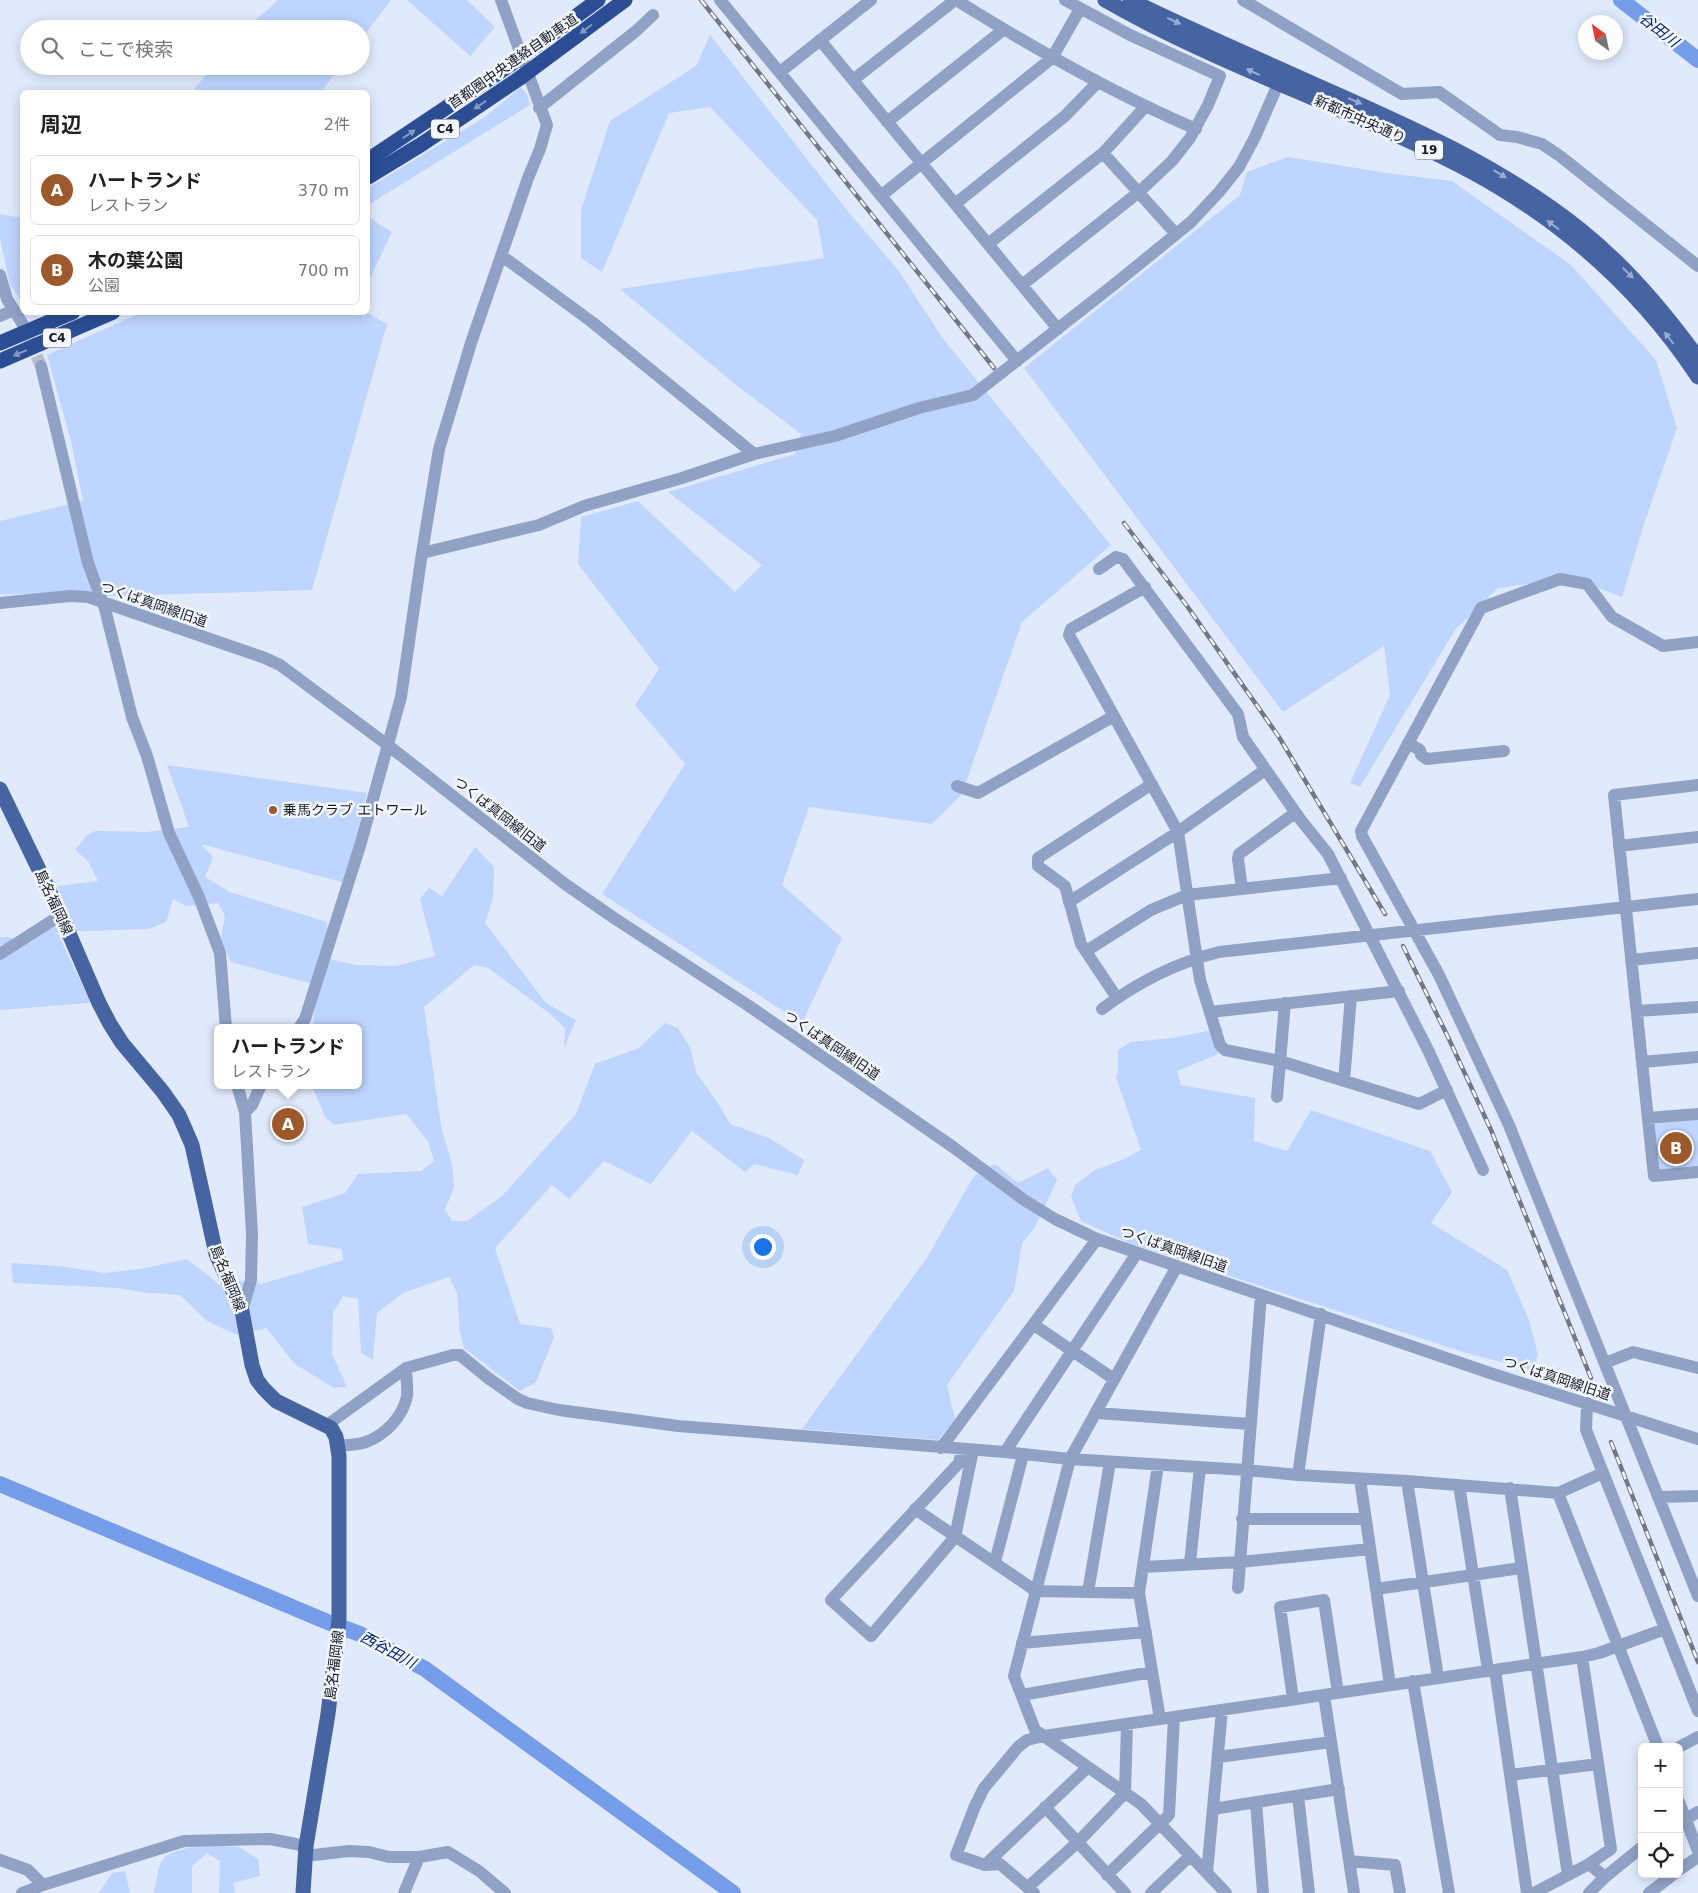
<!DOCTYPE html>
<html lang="ja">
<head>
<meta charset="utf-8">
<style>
	:root { --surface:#fff; --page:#f6f6f6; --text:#222; --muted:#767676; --line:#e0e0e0; --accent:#9d592a }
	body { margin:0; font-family:"DejaVu Sans","Noto Sans JP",sans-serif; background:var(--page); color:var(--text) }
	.controls { position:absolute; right:15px; bottom:15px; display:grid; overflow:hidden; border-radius:8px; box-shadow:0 2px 12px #0003 }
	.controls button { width:45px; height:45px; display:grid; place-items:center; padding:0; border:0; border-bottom:1px solid var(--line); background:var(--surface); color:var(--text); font:25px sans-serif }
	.compass { position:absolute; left:1578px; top:15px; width:45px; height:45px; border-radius:50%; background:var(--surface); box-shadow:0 2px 12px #0003; rotate:327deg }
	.you { position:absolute; left:762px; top:1246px; width:18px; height:18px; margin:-12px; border:4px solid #fff; border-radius:50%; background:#1a73e8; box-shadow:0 0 0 8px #1a73e833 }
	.badge { display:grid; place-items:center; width:32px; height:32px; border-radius:50%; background:var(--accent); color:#fff; font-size:16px; font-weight:700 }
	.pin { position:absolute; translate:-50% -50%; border:2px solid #fff; box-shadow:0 1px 5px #0006 }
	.popup { position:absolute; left:214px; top:1024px; width:148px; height:65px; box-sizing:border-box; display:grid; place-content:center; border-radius:8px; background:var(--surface); filter:drop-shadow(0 1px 4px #0005); font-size:16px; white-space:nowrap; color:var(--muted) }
	.popup b { font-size:19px; color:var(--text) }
	.popup::after { content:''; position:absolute; left:50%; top:100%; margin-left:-10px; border:10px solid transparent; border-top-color:var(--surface) }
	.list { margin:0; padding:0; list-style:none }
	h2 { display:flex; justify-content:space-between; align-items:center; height:65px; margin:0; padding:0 20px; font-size:21px }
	h2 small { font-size:16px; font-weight:400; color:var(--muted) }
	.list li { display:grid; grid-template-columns:32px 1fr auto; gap:15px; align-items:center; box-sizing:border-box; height:70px; margin:0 10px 10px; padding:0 10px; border:1px solid var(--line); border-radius:8px }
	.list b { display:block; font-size:19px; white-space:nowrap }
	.list p { margin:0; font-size:16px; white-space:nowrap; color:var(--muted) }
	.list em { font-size:16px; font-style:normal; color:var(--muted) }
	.icon { flex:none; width:28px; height:28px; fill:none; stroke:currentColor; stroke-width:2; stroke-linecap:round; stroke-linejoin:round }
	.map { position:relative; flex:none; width:1698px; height:1893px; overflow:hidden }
	.search { position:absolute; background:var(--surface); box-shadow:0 2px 12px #0003; left:20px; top:20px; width:350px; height:55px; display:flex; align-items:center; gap:12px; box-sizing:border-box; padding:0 18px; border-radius:28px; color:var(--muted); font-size:19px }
	.panel { position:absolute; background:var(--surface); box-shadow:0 2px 12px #0003; left:20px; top:90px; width:350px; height:225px; border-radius:8px }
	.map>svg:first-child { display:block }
	.green { fill:#bed5ff }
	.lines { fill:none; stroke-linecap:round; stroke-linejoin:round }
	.river { stroke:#749ce9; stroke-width:16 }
	.minor-tunnel { stroke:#b8c0d0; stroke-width:12; stroke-dasharray:12 6; stroke-linecap:butt }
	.minor { stroke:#8fa2c5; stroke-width:12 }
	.major { stroke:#4564a1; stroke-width:15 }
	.highway { stroke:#2b4d93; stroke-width:15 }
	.rail-casing { stroke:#717883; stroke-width:4.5 }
	.rail { stroke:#f3f7fe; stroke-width:2.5; stroke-dasharray:8; stroke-linecap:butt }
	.highway-bridge { stroke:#2b4d93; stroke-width:15 }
	.oneway { fill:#9caed0 }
	.oneway2 { fill:#859ac3 }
	.poi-dot { fill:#9d592a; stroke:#f3f7fe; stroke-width:2 }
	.labels { text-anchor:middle; stroke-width:5; stroke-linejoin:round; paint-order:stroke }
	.shield { fill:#f3f7fe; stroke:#585c63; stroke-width:1 }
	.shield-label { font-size:12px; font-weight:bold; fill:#161a20 }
	.street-label { font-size:14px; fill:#161a20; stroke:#f3f7fe }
	.poi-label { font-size:14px; fill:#161a20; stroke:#f3f7fe; text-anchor:start }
	.water-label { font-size:15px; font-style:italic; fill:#001f77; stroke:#f3f7fe }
</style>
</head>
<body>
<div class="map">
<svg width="1698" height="1893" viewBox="0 0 1698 1893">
	<rect width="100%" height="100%" fill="#e0eafc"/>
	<path class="green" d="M278,0H391L361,39V29H246Z
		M407,0H467L495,27L470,56Z
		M710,35L850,214L898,270L944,340L1111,545L1022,622L962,794L932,824L809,807L782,885L842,938L802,1023L602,894L685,764L635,705L659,669L578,564L581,517L638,501L735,592L762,565L668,492L795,454L801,434L736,385L620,289L824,258L817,220L710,107L669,113L602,272L581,258V210L610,121L696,66Z
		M213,66H341L321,92H192Z
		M521,87L527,95L530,105L368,205V188L485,117Z
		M1288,157L1394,174L1452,181L1571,265L1656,360L1677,428L1644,524L1622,597L1572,578L1498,588L1455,630L1360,787L1350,783L1390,695L1384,646L1283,712L1024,368L1240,195L1247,172Z
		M0,214L22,218V302L10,285L0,239Z
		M368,217L392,232L368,282Z
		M366,312L387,324L312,590L113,596L0,594V521L83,501L71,441L47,355L140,313Z
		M167,765L367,793L345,883L201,844L213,857L205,877L230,892L327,922L329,959L356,965L396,966L435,956L420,899L429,888L442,896L475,847L494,867L493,898L485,923L546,1003L576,1020L564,1048L565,1028L549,1013L488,968L474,965L424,1007L441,1126L452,1165L454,1187L445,1210L452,1221H467L502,1196L576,1114L595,1064L639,1048L665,1023L678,1028L690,1047L696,1072L719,1105L730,1124L769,1138L804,1160L798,1175L754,1164L745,1172L692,1131L651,1184L604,1161L569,1199L552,1185L495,1248L520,1324L551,1328L554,1337L536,1382L520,1391L464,1348L460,1332L457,1293L449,1277L403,1293L377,1313L373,1360L361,1353L358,1299L343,1296L333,1313L332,1354L347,1387L334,1388L295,1364L266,1328L237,1335L207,1321L180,1295L148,1293L118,1288L13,1283L11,1263L59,1266L105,1273L140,1269L187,1259L220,1285L239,1281L261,1284L343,1260L342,1249L308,1244L302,1207L345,1193L358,1174L421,1171L434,1161L428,1141L406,1114L334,1125L325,1117L312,1085H358V1028H313L316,985L231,962L221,940L225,916L218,903L186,906L173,899L166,922L148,929L57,932L91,1003L0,1010V937H9L30,943L69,913L57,886L98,881L88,861L75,850L87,835L95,831L147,832L189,827Z
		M1223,1028L1218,1054L1177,1071L1181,1085L1255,1098L1254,1141L1287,1151L1311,1110L1430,1151L1452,1192L1431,1223L1507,1270L1529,1320L1538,1355L1532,1370L1463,1352L1129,1243L1081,1221L1071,1197L1075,1185L1095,1170L1122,1160L1141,1150L1116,1077L1118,1072V1050L1131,1042L1172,1038Z
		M1698,1120V1169L1657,1170L1653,1128L1655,1124Z
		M995,1164L1018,1183L1048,1168L1057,1180L1035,1227L1022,1243L1014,1291L947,1385L955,1419L938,1440L802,1429L926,1259L974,1176Z
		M198,1845L239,1847L258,1859L260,1876L233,1883L235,1893H219L220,1861L207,1853L192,1866V1893H154C162,1852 158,1857 198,1845Z
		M125,1871L130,1893H99L112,1873Z"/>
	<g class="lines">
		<path class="river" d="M1621,0L1698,60
			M0,1484L330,1623L360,1634L425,1669L733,1893"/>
		<path class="minor-tunnel" d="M22,323L41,366"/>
		<path class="minor" d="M720,0L1017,361
			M956,0C1033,48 1112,93 1196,129
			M1243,0L1402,94L1439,92L1500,135L1517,137L1542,144L1560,156L1698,266
			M820,40L1058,329
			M780,72L871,0
			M853,80L955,0
			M539,108L636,31L653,15
			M887,122L1003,30
			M1103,153L1176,234
			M882,195L1052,58L1080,9
			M955,204L1065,116L1097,83
			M988,244L1103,153L1145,107
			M502,256L592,322L754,454
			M0,275L7,299L22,323
			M1022,285L1139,192L1172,161L1190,138L1208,105L1220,76L1130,35L1065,0
			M0,316L14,310
			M41,366L88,563L105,609L132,717L147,756L169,833L199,897L220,953L226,1028
			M422,553L539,525L584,506L682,478L754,454L835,436L919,408L973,395L1116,283L1191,222L1219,192L1239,167L1255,137L1282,75
			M1099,569L1116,557L1123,559L1238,714L1243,737L1300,819L1328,854L1428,1050L1483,1170
			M1145,587L1071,629L1069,635L1178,832L1200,980L1220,1045L1225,1050L1280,1061L1419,1104L1447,1090
			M0,603L70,596L88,597L265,658L280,665L389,746L565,884L614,918L749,1006L953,1147L1024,1200L1055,1219L1097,1239L1490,1373L1698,1439
			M1698,642L1663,646L1612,617L1587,584L1560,579L1481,608L1361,831L1362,836L1439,975L1509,1125L1698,1596
			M1408,743L1420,750L1421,755L1427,759L1504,751
			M1698,785L1614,795L1654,1176L1698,1172
			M957,786L978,793L1114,716
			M1619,846L1698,837
			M1242,889L1238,859L1239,854L1295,813
			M1069,902L1178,832L1265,770
			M1091,948L1151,910L1187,895L1341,878
			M0,954L61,915
			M1631,960L1698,953
			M1117,998L1081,944L1065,886L1038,866V858L1152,784
			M1102,1009C1138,982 1175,963 1219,952L1698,899
			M1637,1011L1698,1007
			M1210,1012L1399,991
			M299,1028L305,1019L360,846L401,697L422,553L439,449L471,343L528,178L540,149L547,125L501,0
			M1642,1062L1698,1057
			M1344,1081L1351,996
			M237,1085L245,1112L252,1234L251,1280L242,1311
			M1277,1097L1285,1003
			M245,1112L252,1105L261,1085
			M1648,1118L1698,1114
			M1177,1266L1070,1459L1014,1676L1035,1730L1141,1804L1226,1893
			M1034,1325L1114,1379
			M1605,1363L1633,1352L1698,1368
			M1587,1403L1586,1430L1698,1711
			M1097,1413L1250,1424
			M327,1425L406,1368L453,1355H460L488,1378L518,1399L527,1403L559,1410L678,1426L1005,1452L1070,1459L1246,1470L1298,1475L1407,1481L1558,1493L1603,1473
			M338,1446C347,1445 357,1445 366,1442C385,1435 403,1417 407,1396C408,1387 406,1377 406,1368
			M941,1448L1097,1239
			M962,1449L959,1463L831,1600L871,1636L955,1537L973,1450
			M1005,1452L1137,1253
			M1158,1465L1139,1593L1160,1719
			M1298,1475L1321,1314
			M1360,1479L1390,1685
			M1407,1481L1438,1677
			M1459,1485L1488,1670
			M1510,1488L1568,1875
			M1558,1493L1658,1747
			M1658,1497L1698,1496
			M915,1509L1036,1591L1139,1593
			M1242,1519H1366
			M995,1562L1023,1455
			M1190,1563L1200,1467
			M1143,1567L1240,1562L1370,1549
			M1238,1588L1261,1295
			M1376,1589L1521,1568
			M1088,1592L1110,1462
			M1022,1643L1146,1632
			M1582,1657L1611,1849L1589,1864
			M1495,1670L1527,1893
			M1413,1681L1449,1893
			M1022,1695L1152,1672
			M1324,1695L1354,1893
			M1293,1699L1280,1607L1324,1600L1338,1693
			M1679,1747L1698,1737
			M1218,1757L1331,1742
			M1510,1775L1598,1764
			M1298,1796L1309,1893
			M1256,1802L1263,1893
			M1679,1802L1698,1851
			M1045,1807L1125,1893
			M1213,1809L1339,1789
			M1679,1823L1698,1812
			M305,1856L349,1851L369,1852L389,1857H419L448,1852L479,1871L505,1893
			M0,1860L28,1870L43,1885
			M1349,1861L1395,1865L1400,1893
			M985,1865L1088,1767
			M1679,1870L1698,1857
			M1207,1873L1222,1710
			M1107,1875L1169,1815L1174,1717
			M1028,1887L1078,1842L1125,1793L1127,1724
			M22,1893L43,1885L184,1841L270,1839L306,1846
			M404,1893L419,1857
			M1034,1893L1000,1864L985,1865L956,1855L975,1806L984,1788L1018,1747L1027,1740L1044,1736L1582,1657L1599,1653L1665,1629
			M1151,1893L1190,1856
			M1534,1893L1589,1864L1605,1877
			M1589,1893L1605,1877L1642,1847
			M1649,1893L1674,1874"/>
		<path class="major" d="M1105,0C1190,49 1283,84 1372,124C1416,144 1459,163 1500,188C1579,236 1647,300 1698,377
			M1130,0C1191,30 1254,57 1316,85C1409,126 1501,166 1581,230C1626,266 1664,311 1698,358
			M0,789L61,915L99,1003L110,1024L122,1043L163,1092L179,1115L192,1145L216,1254L242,1311L252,1365L257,1380L264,1389L276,1401L331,1428L336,1437L339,1456V1620L328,1714L306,1846L303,1893"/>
		<path class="highway" d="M368,160L510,65
			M368,177L422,144L520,78
			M0,343L73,312
			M0,361L113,312"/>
		<g class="rail-casing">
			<path id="rail" d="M701,0L994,368
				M1124,523L1187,606L1279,737L1385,914
				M1403,946L1448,1037L1491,1130L1591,1378
				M1611,1442L1698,1662"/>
		</g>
		<use href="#rail" class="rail"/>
		<path class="highway-bridge" d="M510,65L598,0
			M520,78L625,0"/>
	</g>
	<defs><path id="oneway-solid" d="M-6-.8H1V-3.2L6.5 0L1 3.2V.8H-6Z" transform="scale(1.25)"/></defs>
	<g class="oneway">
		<use href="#oneway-solid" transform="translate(1174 21) rotate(24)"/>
		<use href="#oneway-solid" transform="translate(1253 72) rotate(-155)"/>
		<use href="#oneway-solid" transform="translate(1355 101) rotate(23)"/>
		<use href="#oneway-solid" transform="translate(1500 174) rotate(31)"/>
		<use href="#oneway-solid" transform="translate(1553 225) rotate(-143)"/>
		<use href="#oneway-solid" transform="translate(1628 273) rotate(45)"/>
		<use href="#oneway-solid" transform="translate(1669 338) rotate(-127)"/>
	</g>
	<g class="oneway2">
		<use href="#oneway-solid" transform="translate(586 29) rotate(143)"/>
		<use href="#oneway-solid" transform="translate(480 105) rotate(146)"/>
		<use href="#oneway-solid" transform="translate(409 134) rotate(-34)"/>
		<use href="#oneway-solid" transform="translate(20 353) rotate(157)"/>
	</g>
	<circle class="poi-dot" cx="273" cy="810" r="5"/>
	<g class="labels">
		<g class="shield">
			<rect x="431" y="119.5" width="28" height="19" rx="4"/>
			<rect x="1415" y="140.5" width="28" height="19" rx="4"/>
			<rect x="43" y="328.5" width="28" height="19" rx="4"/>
		</g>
		<g class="shield-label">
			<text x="445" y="133">C4</text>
			<text x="1429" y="154">19</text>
			<text x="57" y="342">C4</text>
		</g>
		<g class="street-label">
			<text transform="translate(513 61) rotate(-35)" y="5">首都圏中央連絡自動車道</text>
			<text transform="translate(1360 119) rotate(24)" y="5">新都市中央通り</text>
			<text transform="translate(154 604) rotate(19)" y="5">つくば真岡線旧道</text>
			<text transform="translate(500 814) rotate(38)" y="5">つくば真岡線旧道</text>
			<text transform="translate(54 902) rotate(65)" y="5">島名福岡線</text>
			<text transform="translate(832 1045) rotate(34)" y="5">つくば真岡線旧道</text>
			<text transform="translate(1174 1249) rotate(19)" y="5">つくば真岡線旧道</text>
			<text transform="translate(228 1278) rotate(68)" y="5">島名福岡線</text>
			<text transform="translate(1557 1378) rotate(18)" y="5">つくば真岡線旧道</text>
			<text transform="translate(334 1665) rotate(-83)" y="5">島名福岡線</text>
		</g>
		<g class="poi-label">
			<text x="283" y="815">乗馬クラブ エトワール</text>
		</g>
		<g class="water-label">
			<text transform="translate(1659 30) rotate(38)" y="5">谷田川</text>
			<text transform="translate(388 1650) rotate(28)" y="5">西谷田川</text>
		</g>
	</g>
</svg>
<div class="controls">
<button>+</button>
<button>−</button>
<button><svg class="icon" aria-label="locate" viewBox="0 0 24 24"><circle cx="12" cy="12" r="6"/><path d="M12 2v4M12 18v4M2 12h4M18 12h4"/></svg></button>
</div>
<svg class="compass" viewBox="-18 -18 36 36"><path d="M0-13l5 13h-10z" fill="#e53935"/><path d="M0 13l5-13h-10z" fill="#767676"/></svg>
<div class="you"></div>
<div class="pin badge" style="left:288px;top:1124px">A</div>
<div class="popup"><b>ハートランド</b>レストラン</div>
<div class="pin badge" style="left:1676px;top:1148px">B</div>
<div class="search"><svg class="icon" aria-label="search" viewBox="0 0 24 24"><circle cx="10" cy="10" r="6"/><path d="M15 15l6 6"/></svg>ここで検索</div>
<section class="panel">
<h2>周辺<small>2件</small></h2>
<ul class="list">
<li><span class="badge">A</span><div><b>ハートランド</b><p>レストラン</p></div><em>370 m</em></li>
<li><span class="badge">B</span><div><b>木の葉公園</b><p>公園</p></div><em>700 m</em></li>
</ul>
</section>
</div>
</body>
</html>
